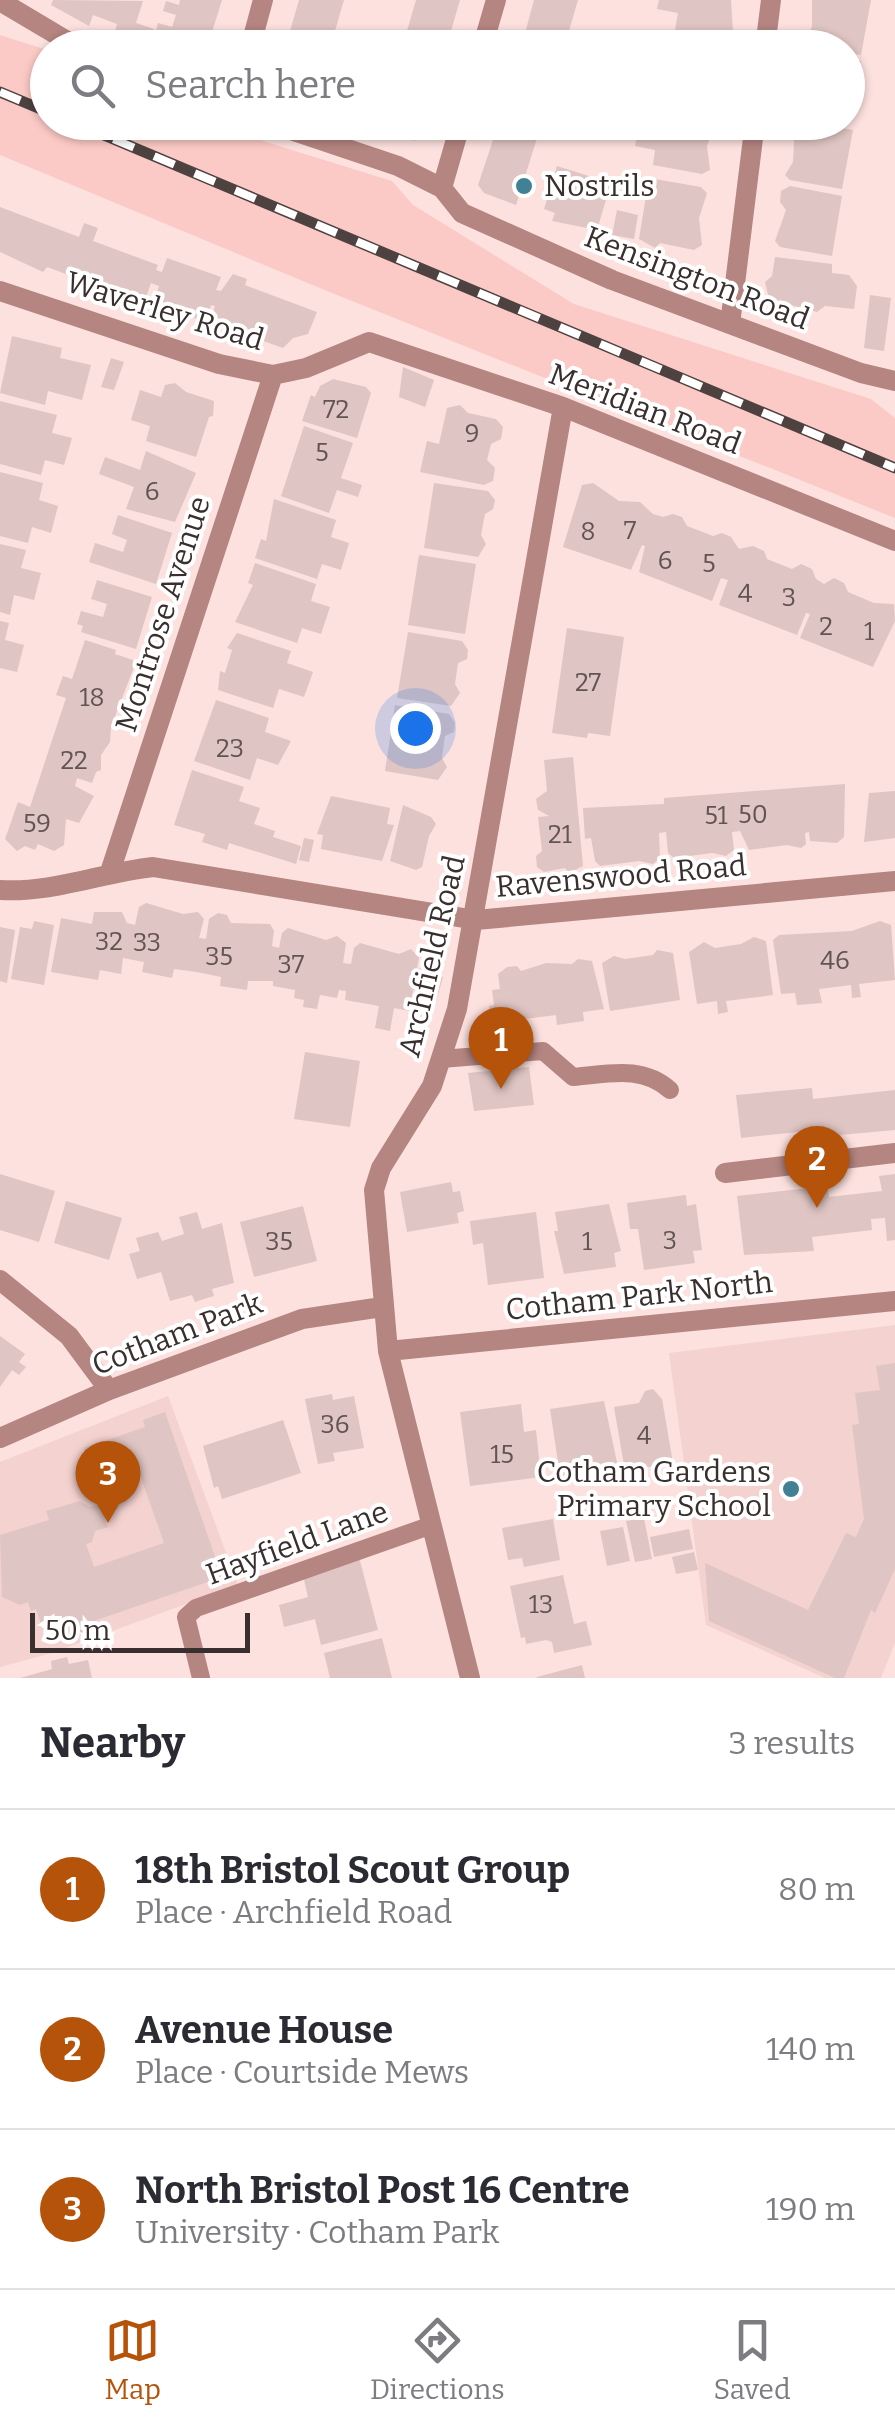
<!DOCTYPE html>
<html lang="en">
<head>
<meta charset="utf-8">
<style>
	:root { --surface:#fff; --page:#f7f7f7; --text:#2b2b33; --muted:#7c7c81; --line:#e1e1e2; --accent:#b45309 }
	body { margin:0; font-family:Bitter,serif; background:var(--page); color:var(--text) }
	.scale { position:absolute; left:30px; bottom:25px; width:220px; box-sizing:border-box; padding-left:10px; border:5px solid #392f2e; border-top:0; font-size:28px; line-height:35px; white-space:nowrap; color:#392f2e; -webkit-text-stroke:8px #fff; paint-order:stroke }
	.you { position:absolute; left:415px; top:728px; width:35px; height:35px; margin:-25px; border:8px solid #fff; border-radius:50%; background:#1a73e8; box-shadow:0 0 0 15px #1a73e833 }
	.badge { display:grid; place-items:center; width:65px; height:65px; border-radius:50%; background:var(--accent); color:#fff; font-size:32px; font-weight:700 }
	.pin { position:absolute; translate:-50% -82px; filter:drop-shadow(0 2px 5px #0008) }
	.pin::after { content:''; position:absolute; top:52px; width:35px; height:30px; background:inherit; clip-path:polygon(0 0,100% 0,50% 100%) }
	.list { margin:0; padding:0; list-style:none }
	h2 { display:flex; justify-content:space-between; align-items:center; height:130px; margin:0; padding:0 40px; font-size:42px }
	h2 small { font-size:32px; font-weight:400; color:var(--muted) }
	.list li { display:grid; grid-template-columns:65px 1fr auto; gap:30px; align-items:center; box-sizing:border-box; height:160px; padding:0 40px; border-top:2px solid var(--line) }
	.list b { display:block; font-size:38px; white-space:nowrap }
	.list p { margin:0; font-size:32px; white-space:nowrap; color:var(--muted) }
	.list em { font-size:32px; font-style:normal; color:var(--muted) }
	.icon { flex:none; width:55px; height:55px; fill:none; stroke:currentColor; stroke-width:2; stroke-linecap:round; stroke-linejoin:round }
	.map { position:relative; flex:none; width:895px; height:1678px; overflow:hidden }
	.search { position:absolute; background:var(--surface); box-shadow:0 2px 8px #0004; left:30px; right:30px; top:30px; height:110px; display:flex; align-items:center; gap:25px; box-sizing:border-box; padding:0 35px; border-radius:55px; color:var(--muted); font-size:38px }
	.sheet { height:610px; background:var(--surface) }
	nav { display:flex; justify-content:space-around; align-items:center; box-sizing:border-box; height:140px; border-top:2px solid var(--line); background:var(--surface); font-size:28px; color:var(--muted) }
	nav a { display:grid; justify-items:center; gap:5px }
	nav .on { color:var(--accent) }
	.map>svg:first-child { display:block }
	.built { fill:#f4d2cf }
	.green { fill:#fccac6 }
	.building { fill:#dfc5c3 }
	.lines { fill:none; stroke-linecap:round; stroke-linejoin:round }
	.service { stroke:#b48581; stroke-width:18 }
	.minor { stroke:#b48581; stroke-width:20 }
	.rail-casing { stroke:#4e4241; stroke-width:11 }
	.rail { stroke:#fff; stroke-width:8; stroke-dasharray:22; stroke-linecap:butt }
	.poi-dot { fill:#418095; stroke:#fff; stroke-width:4 }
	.labels { text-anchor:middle; stroke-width:8; stroke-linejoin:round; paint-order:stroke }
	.number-label { font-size:25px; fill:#625453 }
	.poi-label { font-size:30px; fill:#392f2e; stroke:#fff; text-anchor:start }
	.street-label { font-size:30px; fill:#392f2e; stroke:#fff }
</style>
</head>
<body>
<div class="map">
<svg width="895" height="1678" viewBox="0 0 895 1678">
	<rect width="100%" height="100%" fill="#fce1df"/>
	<path class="built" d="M895,1325V1643L881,1678H825L706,1625L669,1353Z
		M168,1396L238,1585L52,1653L0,1667V1462Z"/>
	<path class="green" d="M0,35L47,50L48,122L205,123L392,181L413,205L574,304L871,399L895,418V518L327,291L0,155Z"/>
	<path class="building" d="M53,0L143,1L136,23L154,29L151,38L167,43L169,38L155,34L158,23L172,27L176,15L163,11L166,1L179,5L180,0H222L207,48H134L114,35L117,24L93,15L89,26L51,5Z
		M299,0H344L330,48H285Z
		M416,0H460L446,48H402Z
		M534,0H578L564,48H521Z
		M659,0H731L733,33L725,38L675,30L678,13L657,9Z
		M812,0H871L861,55L848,53V48L809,46L804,40L812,27Z
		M675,37L722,46V48H673Z
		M848,59L861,61L851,121H848Z
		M356,122H424L415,141Z
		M499,122H542L516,205L484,193L478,185Z
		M640,122H716L707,146L710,170L702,174L653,165L655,150L635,146Z
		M811,122L853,130L842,189L790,180L785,175L793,162L795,123Z
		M557,166L611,183L597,230L552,221L555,213L544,209Z
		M649,178L701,187L707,193L699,218L702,245L694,250L660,243L655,248L639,239Z
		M790,186L842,196L832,256L780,247L775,241L786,210L780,202L781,191Z
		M0,207L79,237L84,223L98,228L93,241L158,265L156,270L162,272L167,258L221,277L216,290L221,291L233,274L247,279L245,285L317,312L308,334L293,338L283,348L210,322L215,306L211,305L206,322L153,304L159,286L151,283L144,303L47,267L43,272L0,252Z
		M617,210L638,215L634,239L612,235Z
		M775,257L832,264V273L849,275L857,286L854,309L825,306L817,312L769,299L765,282L772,276Z
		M870,295L891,298L884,351L864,348Z
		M12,336L62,348L60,358L91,365L82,400L48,391L45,405L0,393Z
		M111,358L124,362L114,390L101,387Z
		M403,367L434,380L425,407L399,397Z
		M333,379L366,387L371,393L357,438L302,421L311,395L315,397L320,386Z
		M175,383L186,392L214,401L213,416L209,417L196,457L146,441L150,426L131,420L140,390L161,397L165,385Z
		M0,401L57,415L52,433L72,438L64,465L45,460L41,475L0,464Z
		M460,405L468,413L496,419L503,427L501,439L491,444L487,460L495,468L493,481L484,485L420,472L427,441L439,444L447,408Z
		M304,426L353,443L341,478L362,485L358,497L337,490L329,513L281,496Z
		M146,451L196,473L175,522L126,509L134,487L99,474L105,457L140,470Z
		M0,472L43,483L39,500L58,506L51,533L32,527L28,543L0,536Z
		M434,483L488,491L495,500L493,509L485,514L481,535L486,544L478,557L424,548Z
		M593,483L619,501L640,502L653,514L663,517L673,514L682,517L687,526L713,536L722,533L731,537L739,549L753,546L764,551L767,559L792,569L801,564L812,569L816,579L824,584L834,578L844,583L848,592L874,603L894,604L895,621L873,667L800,638L810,614L806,613L797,635L719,605L728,580L721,578L712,601L639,572L645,546L642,545L631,570L563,547L582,485Z
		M274,499L336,520L331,537L349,543L341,570L322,564L317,579L255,558L261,539L266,541Z
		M118,515L172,533L156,584L89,562L95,543L123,552L127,540L112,534Z
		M0,544L26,550L21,568L41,573L34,600L14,595L10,615L0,612Z
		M419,555L476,564L465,634L408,625Z
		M255,563L316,584L311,601L330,607L321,634L302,628L297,643L235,622L253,585L248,583Z
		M97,580L152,597L136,649L81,632L83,626L77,624L81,611L103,617L107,604L91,599Z
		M0,621L9,623L5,640L24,645L17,672L0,668Z
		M567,628L624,637L610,736L588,733L587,738L552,733Z
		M408,632L462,641L468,650L467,659L458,663L455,684L460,693L451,706L397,698Z
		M237,633L291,651L287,663L313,672L304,697L279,689L273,708L218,690L220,671L225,673L232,650L227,648Z
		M85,640L116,650L115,654L133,660L134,667L111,727L110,742L101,755V770L96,772L92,783L77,778L75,786L94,796L79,823L66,819L64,845L54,851L38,844L35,850L25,846L17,851L5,839L18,802L30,807L66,698L56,695L63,676L72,679Z
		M216,700L269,718L265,732L291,741L278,765L257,758L250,780L194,761Z
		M395,705L449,714L455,723L454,732L445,736L442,758L447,767L438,780L385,771Z
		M573,757L583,866L569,873L565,868L544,872L537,867L536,856L542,851L538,817L549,816L538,810L536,799L547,791L544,760Z
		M192,770L244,787L239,801L260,808L254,824L275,831L273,837L301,846L296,864L229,843L227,850L202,842L205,834L174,825Z
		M845,784L844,837L837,843L810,841L809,832L805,833L806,844L801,848L787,845L749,850L740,831L732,832L734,850L726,856L712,853L674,858L668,853L666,832L659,833L660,858L653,864L639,861L600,866L595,861L591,838L585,839L583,808L664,804V798Z
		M895,791V838L864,842L869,793Z
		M331,796L390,808L387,824L394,825L382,861L321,849L323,835L317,834Z
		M403,805L431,817L436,824L429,836L422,867L416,870L390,861Z
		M304,838L314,840L309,862L299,860Z
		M146,903L183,914L198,912L204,919L199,938L206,939L209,919L218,913L227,915L231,923L270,924L274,931L272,946L279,948L282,933L288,928L326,940L337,936L346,943L343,963L351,964L354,948L360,943L399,954L411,949L419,958L417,968L425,970L421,991L413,990L410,1011L394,1008L390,1031L375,1028L379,1006L345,1000L346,991L339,990L337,998L320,995L317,1009L303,1007L304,1000L294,998L295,990L273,986V981H248L247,990L220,986L221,977L197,972L174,969L172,978L142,972L144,962L123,958L121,974L100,970L98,980L51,972L61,918L92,924L94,912H122L127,923L135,925L139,907Z
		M34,921L54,925L44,985L11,979L20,927L32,929Z
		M880,921L891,925L895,980L859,984L861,997L852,998L851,985L819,989L822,1003L797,1005L795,993L781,994L773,940L779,935L852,931Z
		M0,927L15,930L7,983L0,981Z
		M754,937L766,941L773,995L726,1001L728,1012L718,1014L717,1001L697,1004L689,952L704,942L715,948L741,944Z
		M657,950L673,953L680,1000L610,1011L602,963L614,956L625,959L653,955Z
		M578,959L592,961L604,1009L583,1012L584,1021L557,1025L556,1015L525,1019L526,1027L500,1031L497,1016L490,1017L489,1006L494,1005L492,990L500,989L498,974L507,967L517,966L521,971L546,963L572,964Z
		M429,974L443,977L436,1002L423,998Z
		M305,1052L360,1061L350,1127L294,1119Z
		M529,1067L534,1105L474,1111L468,1073Z
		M812,1088L813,1099L895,1090V1130L817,1137V1130L741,1138L736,1095Z
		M0,1174L55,1191L39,1242L0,1230Z
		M895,1174V1240L887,1241L885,1218L871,1219L872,1230L812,1237L814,1251L744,1255L737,1196L827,1186L829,1197L882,1191L879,1176Z
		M451,1182L453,1192L460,1191L464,1211L457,1213L459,1223L407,1232L400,1192Z
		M686,1195L687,1206L696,1204L702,1250L693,1251L695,1263L644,1270L638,1229H630L627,1203Z
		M66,1201L122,1218L109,1260L54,1243Z
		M609,1204L621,1251L614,1253L616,1267L564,1274L554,1231H558L555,1212Z
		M303,1206L317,1261L254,1277L240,1222Z
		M197,1212L202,1229L222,1223L234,1283L212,1289L214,1296L204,1299L195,1302L192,1295L170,1301L161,1272L137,1279L129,1254L140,1251L136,1238L158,1232L162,1241L184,1234L179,1217Z
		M536,1212L544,1278L488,1285L483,1243L473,1245L470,1221Z
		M0,1336L25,1354L19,1362L26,1367L19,1375L12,1370L0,1387Z
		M895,1363V1569L875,1613L871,1610L844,1678H835L709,1621L705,1563L808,1610L846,1533L856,1537L864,1519L852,1425L859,1424L855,1393L880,1390L876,1366Z
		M653,1389L662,1399L673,1463L625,1471L614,1407L639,1403L645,1391Z
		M332,1394L333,1400L354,1396L364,1448L333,1453L335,1461L318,1464L305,1399Z
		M604,1401L618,1467L582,1472L583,1479L561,1482L550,1409Z
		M521,1404L524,1432L536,1430L541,1477L470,1486L460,1412Z
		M165,1412L222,1577L91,1622L94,1628L48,1644L36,1609L31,1611L28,1602L20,1605L2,1597L0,1535L49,1520L46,1511L80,1501L90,1507L100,1504L108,1527L95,1531L92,1542L86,1544L94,1567L164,1543L139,1472L97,1487L84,1448L145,1427L143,1420Z
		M283,1420L301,1473L222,1499L218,1486L214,1488L203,1446Z
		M644,1518L652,1559L635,1562L626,1521Z
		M553,1519L560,1560L524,1567L522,1558L508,1560L502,1528Z
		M623,1527L630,1561L607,1566L600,1531Z
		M689,1529L693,1549L654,1557L650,1537Z
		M694,1552L698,1570L676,1574L672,1557Z
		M359,1557L378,1630L321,1645L315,1619L284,1627L279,1605L308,1597L302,1571Z
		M563,1575L574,1624L586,1621L592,1645L554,1653L552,1642L546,1640L526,1644L525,1637L521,1638L510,1586Z
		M382,1638L392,1678H330L324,1653Z
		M67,1657L69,1664L88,1660L92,1678H20L52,1669L51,1661Z
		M582,1665L585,1678H537V1677Z"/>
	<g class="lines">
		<path class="service" d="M441,1059L543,1051L573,1077C609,1074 642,1065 670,1090
			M201,1678L186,1617L196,1608L432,1525"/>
		<path class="minor" d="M0,1L79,48
			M250,48L263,0
			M482,48L496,0
			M765,48L771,0
			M267,122L398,166L442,188L462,213L612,280L861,373L895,381
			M442,188L461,122
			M0,291L219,364L273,375L306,368L369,342L563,407L895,541
			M730,324L755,122
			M110,872L273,375
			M0,890C54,893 100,873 153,867L476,920L895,881
			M725,1173L895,1153
			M0,1280L69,1336L109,1390
			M388,1351L895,1301
			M0,1438L109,1390L302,1319L382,1307
			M470,1678L388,1351L374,1190L381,1168L432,1086L457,1009L563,407"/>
		<g class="rail-casing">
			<path id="rail" d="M0,92L48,112
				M73,122L895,468"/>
		</g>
		<use href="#rail" class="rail"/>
	</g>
	<g class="poi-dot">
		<circle cx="524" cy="186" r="10"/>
		<circle cx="791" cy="1489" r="10"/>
	</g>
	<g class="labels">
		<g class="number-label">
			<text x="336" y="418">72</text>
			<text x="472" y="442">9</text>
			<text x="322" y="461">5</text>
			<text x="152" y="500">6</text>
			<text x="630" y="539">7</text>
			<text x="588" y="540">8</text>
			<text x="665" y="569">6</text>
			<text x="709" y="572">5</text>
			<text x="745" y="602">4</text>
			<text x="789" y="606">3</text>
			<text x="826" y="635">2</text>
			<text x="869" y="640">1</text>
			<text x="588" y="691">27</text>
			<text x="92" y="706">18</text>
			<text x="230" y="757">23</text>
			<text x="74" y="769">22</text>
			<text x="753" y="823">50</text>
			<text x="716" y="824">51</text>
			<text x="37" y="832">59</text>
			<text x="560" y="843">21</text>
			<text x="109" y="950">32</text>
			<text x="147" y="951">33</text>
			<text x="219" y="965">35</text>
			<text x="835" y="969">46</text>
			<text x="291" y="973">37</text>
			<text x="670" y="1249">3</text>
			<text x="279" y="1250">35</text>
			<text x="587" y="1250">1</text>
			<text x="335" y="1433">36</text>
			<text x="644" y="1444">4</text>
			<text x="502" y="1463">15</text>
			<text x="541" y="1613">13</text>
		</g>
		<g class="poi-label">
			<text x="544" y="196">Nostrils</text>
			<text x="771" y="1482" text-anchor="end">Cotham Gardens<tspan x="771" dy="34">Primary School</tspan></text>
		</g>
		<g class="street-label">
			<text transform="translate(697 278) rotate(21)" y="10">Kensington Road</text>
			<text transform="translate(165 311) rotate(17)" y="10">Waverley Road</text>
			<text transform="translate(645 409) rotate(21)" y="10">Meridian Road</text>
			<text transform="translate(163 614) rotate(-72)" y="10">Montrose Avenue</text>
			<text transform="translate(621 876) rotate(-5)" y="10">Ravenswood Road</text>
			<text transform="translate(432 956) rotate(-77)" y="10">Archfield Road</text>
			<text transform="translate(639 1296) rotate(-6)" y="10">Cotham Park North</text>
			<text transform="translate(177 1334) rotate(-21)" y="10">Cotham Park</text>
			<text transform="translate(297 1543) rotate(-20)" y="10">Hayfield Lane</text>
		</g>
	</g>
</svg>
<div class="scale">50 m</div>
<div class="you"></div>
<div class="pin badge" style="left:501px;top:1089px">1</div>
<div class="pin badge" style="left:817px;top:1208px">2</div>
<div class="pin badge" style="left:108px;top:1523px">3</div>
<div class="search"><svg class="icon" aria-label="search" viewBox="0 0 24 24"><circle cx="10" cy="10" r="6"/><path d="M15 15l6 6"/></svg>Search here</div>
</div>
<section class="sheet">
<h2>Nearby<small>3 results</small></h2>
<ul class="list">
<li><span class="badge">1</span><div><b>18th Bristol Scout Group</b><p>Place · Archfield Road</p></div><em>80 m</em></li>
<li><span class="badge">2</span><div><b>Avenue House</b><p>Place · Courtside Mews</p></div><em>140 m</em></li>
<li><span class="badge">3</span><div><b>North Bristol Post 16 Centre</b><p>University · Cotham Park</p></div><em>190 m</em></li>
</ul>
</section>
<nav>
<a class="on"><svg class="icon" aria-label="map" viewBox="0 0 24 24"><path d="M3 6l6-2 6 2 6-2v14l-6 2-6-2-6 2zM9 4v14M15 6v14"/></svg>Map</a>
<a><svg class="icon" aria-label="directions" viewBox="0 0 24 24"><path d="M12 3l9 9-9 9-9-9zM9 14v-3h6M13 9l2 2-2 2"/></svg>Directions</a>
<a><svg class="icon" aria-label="saved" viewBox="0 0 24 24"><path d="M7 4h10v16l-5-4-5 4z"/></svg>Saved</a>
</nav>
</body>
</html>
